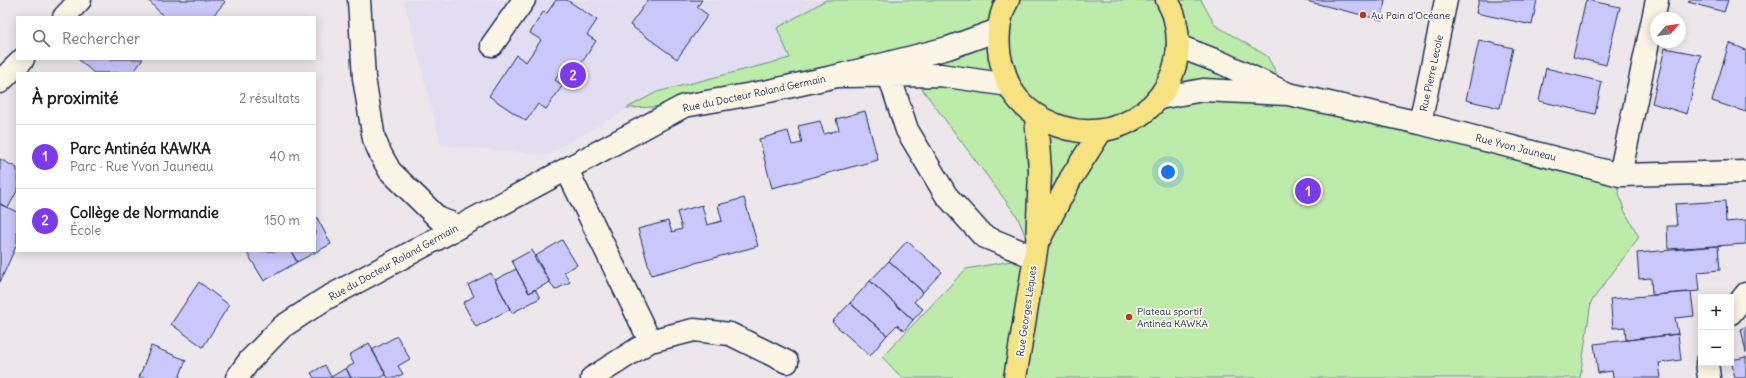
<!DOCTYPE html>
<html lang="fr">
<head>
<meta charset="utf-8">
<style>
	:root { --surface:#fff; --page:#f6f6f6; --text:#202124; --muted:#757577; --line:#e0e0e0; --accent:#7c3aed }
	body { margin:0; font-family:Delius,sans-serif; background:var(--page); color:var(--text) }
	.controls { position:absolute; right:12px; bottom:12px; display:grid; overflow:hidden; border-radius:0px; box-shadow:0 2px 10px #0003 }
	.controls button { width:36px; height:36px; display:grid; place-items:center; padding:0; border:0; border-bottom:1px solid var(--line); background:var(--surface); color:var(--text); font:20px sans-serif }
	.compass { position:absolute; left:1650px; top:12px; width:36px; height:36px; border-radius:50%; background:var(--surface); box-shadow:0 2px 10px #0003; rotate:61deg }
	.you { position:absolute; left:1168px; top:172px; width:14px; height:14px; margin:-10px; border:3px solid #fff; border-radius:50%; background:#1a73e8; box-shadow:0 0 0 6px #1a73e833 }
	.badge { display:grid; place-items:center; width:26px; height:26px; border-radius:50%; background:var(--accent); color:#fff; font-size:13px; font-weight:700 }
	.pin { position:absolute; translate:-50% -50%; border:2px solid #fff; box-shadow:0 1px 4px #0006 }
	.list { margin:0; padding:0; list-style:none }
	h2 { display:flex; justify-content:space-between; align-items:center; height:52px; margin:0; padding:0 16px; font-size:17px }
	h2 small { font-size:13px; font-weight:400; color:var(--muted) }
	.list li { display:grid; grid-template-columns:26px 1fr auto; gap:12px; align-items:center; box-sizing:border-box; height:64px; padding:0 16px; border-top:1px solid var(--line) }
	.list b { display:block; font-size:15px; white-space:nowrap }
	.list p { margin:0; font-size:13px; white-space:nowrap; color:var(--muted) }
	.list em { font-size:13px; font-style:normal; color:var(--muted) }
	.icon { flex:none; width:22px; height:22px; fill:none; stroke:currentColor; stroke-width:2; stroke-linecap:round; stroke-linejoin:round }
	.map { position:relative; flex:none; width:1746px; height:378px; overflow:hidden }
	.search { position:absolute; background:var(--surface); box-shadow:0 2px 10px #0003; left:16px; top:16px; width:300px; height:44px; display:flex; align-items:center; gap:10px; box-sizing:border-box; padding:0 14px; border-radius:0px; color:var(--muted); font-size:15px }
	.panel { position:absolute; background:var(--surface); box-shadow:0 2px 10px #0003; left:16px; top:72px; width:300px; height:180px; border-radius:0px }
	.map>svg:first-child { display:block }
	.built { fill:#e2ddf0 }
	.green { fill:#bdebaa; stroke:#6c8d84 }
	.building { fill:#cac7fa; stroke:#1b2f5e }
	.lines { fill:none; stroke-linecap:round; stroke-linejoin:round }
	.minor-casing { stroke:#1b2f5e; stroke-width:25 }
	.major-casing { stroke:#1b2f5e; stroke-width:25 }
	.minor { stroke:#fcf5e5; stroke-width:22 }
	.major { stroke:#f6e281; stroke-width:22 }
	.poi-dot { fill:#c8321e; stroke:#fcf5e5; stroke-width:1.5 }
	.labels { text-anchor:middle; stroke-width:3.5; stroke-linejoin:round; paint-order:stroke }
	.poi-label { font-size:10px; fill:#1b2f5e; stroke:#fcf5e5; text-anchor:start }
	.street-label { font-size:10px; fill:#1b2f5e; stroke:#fcf5e5 }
</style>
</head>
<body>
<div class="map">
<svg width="1746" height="378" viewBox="0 0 1746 378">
	<rect width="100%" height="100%" fill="#ede7eb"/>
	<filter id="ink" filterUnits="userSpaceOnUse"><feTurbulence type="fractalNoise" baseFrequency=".025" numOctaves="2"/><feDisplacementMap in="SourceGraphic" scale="8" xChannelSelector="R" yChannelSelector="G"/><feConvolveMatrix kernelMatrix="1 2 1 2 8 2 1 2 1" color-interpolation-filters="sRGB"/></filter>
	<g filter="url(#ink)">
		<path class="built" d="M404,0H830L791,58L657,92L547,155L441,145Z"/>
		<path class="green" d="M826,0H1201L1215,25L1267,56L1288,94L1613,173L1624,210L1639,237L1591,302L1580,378H902L882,357L966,269L1034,257L1017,216L925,93L903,60L684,106L627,108L657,92L790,58L777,28Z"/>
		<path class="building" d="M148,0H223L225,2L212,17H201L199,15L197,17H164Z
			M556,0H567L597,20L587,35L596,41L575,73L566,63L555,80L563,85L546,109L538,104L526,121L489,96L516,55L526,62L541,40L530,33L543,12L547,13Z
			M648,0H702L697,7L708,15L677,59L630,25Z
			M1302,0H1385L1382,20Z
			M1479,0H1537L1532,25L1476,13Z
			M1586,0L1620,7L1606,65L1573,57Z
			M1689,0H1728L1724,12L1688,2Z
			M1479,40L1513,48L1500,108L1466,100Z
			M1729,43L1746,50V112L1712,101Z
			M1665,48L1701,55L1687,114L1652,103Z
			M78,59H143L133,73H94Z
			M1546,68L1602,82L1595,114L1539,101Z
			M865,111L878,160L772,188L759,139L788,131L792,145L802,143L798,126L820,121L824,134L839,130L836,119Z
			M0,159L17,168V191L8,208L0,204Z
			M744,198L758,246L651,275L638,229L668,221L672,232L682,229L677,212L702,205L707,225L722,221L718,205Z
			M1725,201L1726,222L1746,220V244L1668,249L1667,226H1677L1675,204Z
			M0,204L17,212V244L0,282Z
			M315,214L331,244L297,262L291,251H315Z
			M562,240L577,265L564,272L570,282L555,290L534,257Z
			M907,241L942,272L923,292L889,261Z
			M1718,246L1720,270L1698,272L1700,291L1652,295L1651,278L1639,279L1637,253Z
			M532,250L550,282L529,293L512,261Z
			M246,251H291L297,262L264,281Z
			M889,261L923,292L914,302L923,309L913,320L870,281Z
			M516,269L529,293L535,289L540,298L512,313L495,280Z
			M491,273L510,309L476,327L463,303L474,296L468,285Z
			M870,281L913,320L904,331L897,325L887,335L850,303Z
			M199,282L229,305L203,347L171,324Z
			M1691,292L1694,316L1675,318L1678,334L1626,340L1625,327L1613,328L1610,299Z
			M850,303L887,335L870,356L832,322Z
			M1746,327V353L1741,329Z
			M1678,334L1681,360L1659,363L1661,378H1613L1612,371L1598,373L1594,344Z
			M397,336L410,359L398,366L403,374L395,378H388L372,350Z
			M369,343L386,375L380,378H351L346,368L354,364L349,355Z
			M151,346L186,360L179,378H139Z
			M1746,357V378H1735L1731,360Z
			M325,365L331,377L346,368L351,378H314L311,373Z"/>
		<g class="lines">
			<g class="minor-casing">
				<path id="minor" d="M359,0L364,78L374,139L381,155L390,171L439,219L459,226
					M64,17L80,0
					M998,30L948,48L837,76L940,75L1009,85
					M492,45L524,0
					M889,75L907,130L946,195L983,236L1034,257
					M0,82L23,59
					M1288,94L1420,123L1620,175L1746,172
					M1159,98L1203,90L1288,94L1222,63L1178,46
					M1420,123L1446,0
					M567,170L650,341
					M1620,175L1657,0
					M1731,313L1746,294
					M1707,363L1709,378
					M237,378L249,361L282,327L325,299L684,106L769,91L837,76
					M592,378L650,341L694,330L730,334L787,362"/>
			</g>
			<g class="major-casing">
				<path id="major" d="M1008,0C997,17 996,49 1003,68C1005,73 1006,79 1009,85C1016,100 1030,113 1045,120C1114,157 1194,97 1175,20C1174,13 1170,6 1167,0
					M1040,238L1071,178L1101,131
					M1015,378L1037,245L1040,171L1036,116"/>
			</g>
			<use href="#minor" class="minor"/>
			<use href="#major" class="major"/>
		</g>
	</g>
	<g class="poi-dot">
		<circle cx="1363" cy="15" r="4"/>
		<circle cx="1129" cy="317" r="4"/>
	</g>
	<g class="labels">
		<g class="poi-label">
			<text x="1371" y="19">Au Pain d'Océane</text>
			<text x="1137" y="315">Plateau sportif<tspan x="1137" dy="12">Antinéa KAWKA</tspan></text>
		</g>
		<g class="street-label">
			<text transform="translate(1431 73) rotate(-78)" y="4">Rue Pierre Lecole</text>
			<text transform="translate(754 93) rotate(-12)" y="4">Rue du Docteur Roland Germain</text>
			<text transform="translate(1516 147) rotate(14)" y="4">Rue Yvon Jauneau</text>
			<text transform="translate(393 262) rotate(-29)" y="4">Rue du Docteur Roland Germain</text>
			<text transform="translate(1026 311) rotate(-82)" y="4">Rue Georges Lèques</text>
		</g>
	</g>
</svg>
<div class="controls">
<button>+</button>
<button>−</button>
</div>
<svg class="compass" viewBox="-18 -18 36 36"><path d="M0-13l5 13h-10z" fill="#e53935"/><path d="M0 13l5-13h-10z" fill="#757577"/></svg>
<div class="you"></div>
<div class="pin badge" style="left:1308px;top:191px">1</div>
<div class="pin badge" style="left:573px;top:75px">2</div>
<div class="search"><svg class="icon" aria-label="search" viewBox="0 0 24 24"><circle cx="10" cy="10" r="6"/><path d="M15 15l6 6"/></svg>Rechercher</div>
<section class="panel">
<h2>À proximité<small>2 résultats</small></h2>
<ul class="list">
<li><span class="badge">1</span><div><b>Parc Antinéa KAWKA</b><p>Parc · Rue Yvon Jauneau</p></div><em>40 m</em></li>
<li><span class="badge">2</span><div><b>Collège de Normandie</b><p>École</p></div><em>150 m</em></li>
</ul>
</section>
</div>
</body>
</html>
